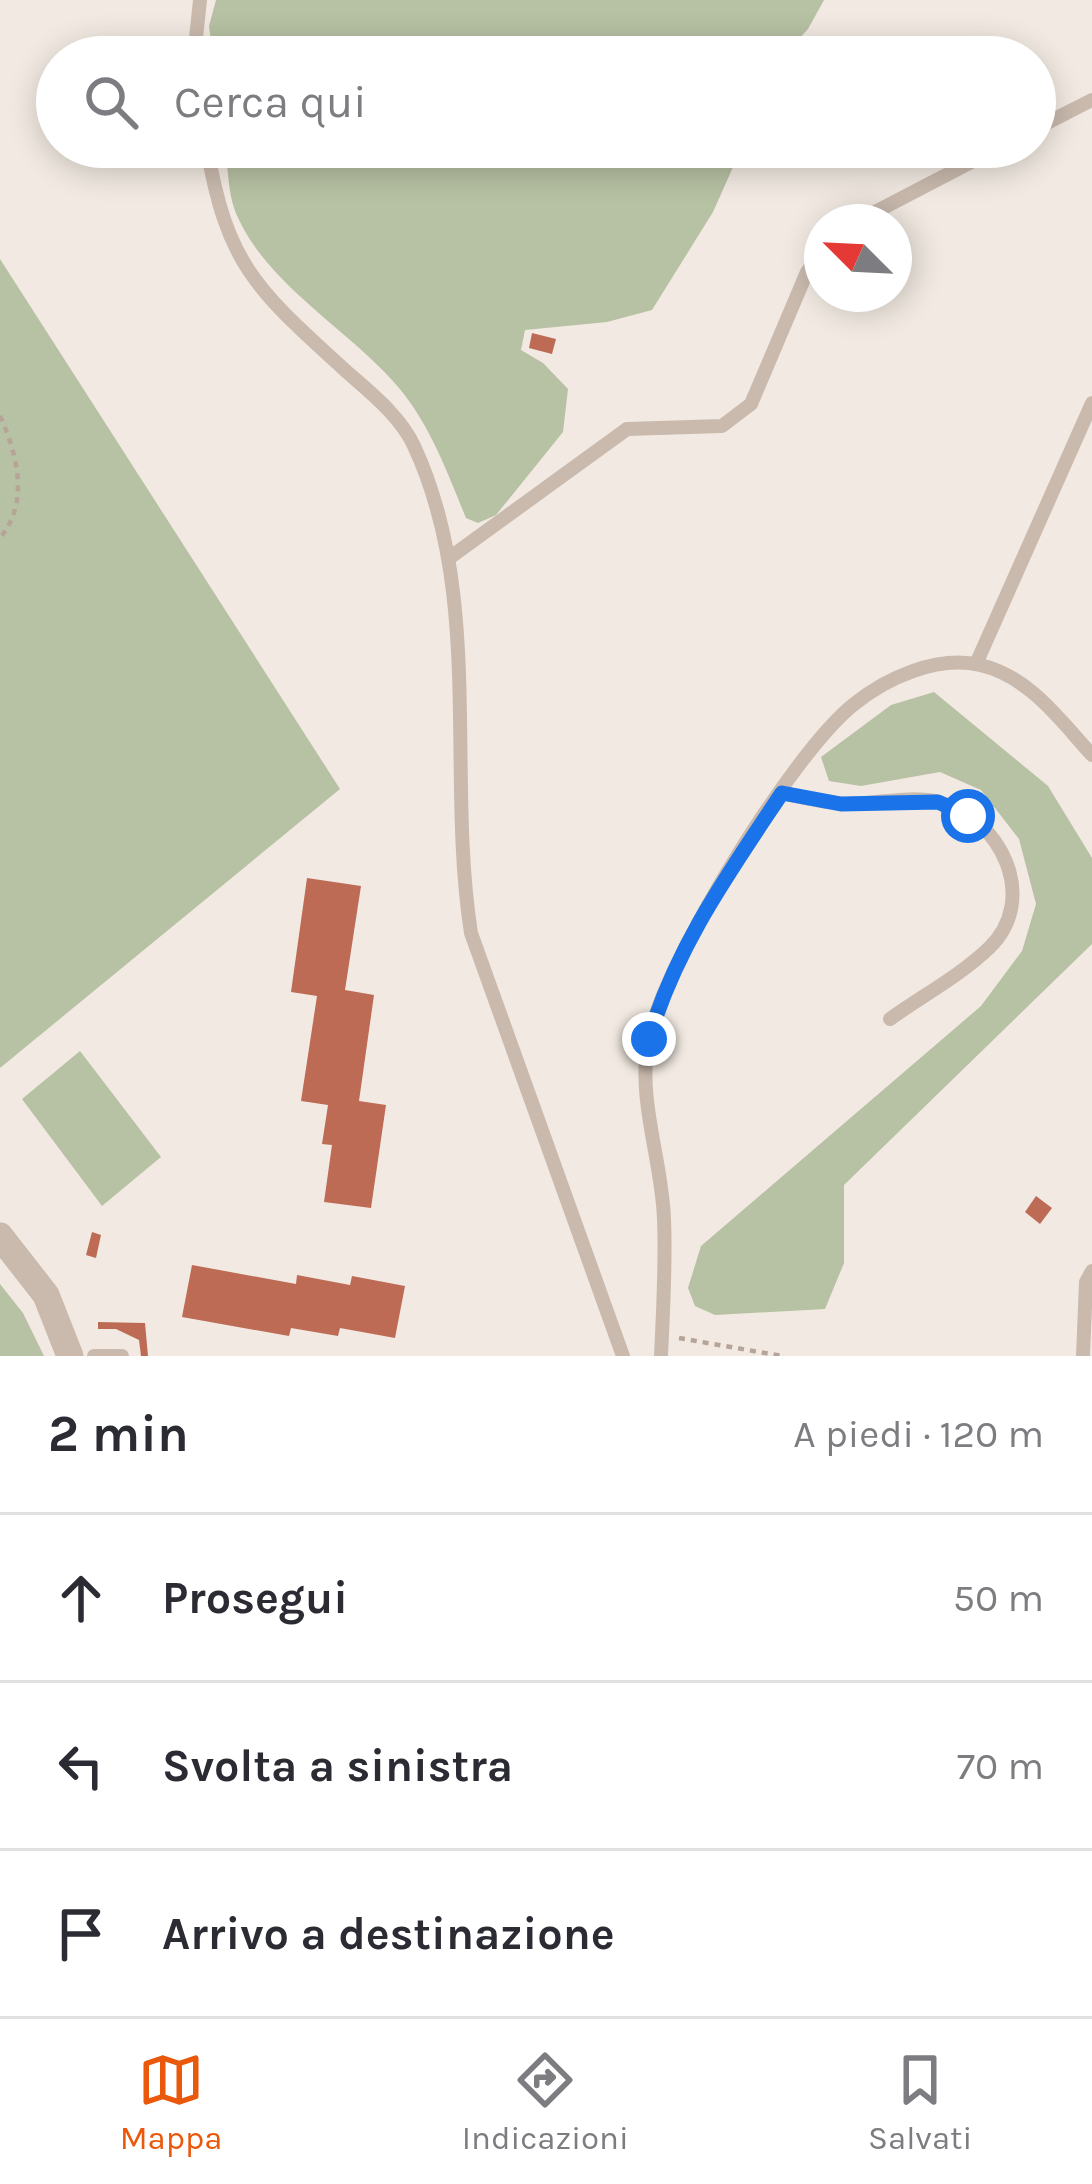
<!DOCTYPE html>
<html lang="it">
<head>
<meta charset="utf-8">
<style>
	:root { --surface:#fff; --page:#f2f2f3; --text:#2b2b33; --muted:#7c7c81; --line:#e1e1e2; --accent:#ea580c }
	body { margin:0; font-family:Karla,sans-serif; background:var(--page); color:var(--text) }
	.compass { position:absolute; left:804px; top:204px; width:108px; height:108px; border-radius:50%; background:var(--surface); box-shadow:0 6px 30px #0003; rotate:294deg }
	.stop { position:absolute; width:36px; height:36px; margin:-27px; border:9px solid #1a73e8; border-radius:50%; background:#fff }
	.stop.end { background:#1a73e8; border-color:#fff; box-shadow:0 3px 12px #0008 }
	.list { margin:0; padding:0; list-style:none }
	h2 { display:flex; justify-content:space-between; align-items:center; height:156px; margin:0; padding:0 48px; font-size:51px }
	h2 small { font-size:39px; font-weight:400; color:var(--muted) }
	.list li { display:grid; grid-template-columns:78px 1fr auto; gap:36px; align-items:center; box-sizing:border-box; height:168px; padding:0 48px; border-top:3px solid var(--line) }
	.list b { display:block; font-size:45px; white-space:nowrap }
	.list em { font-size:39px; font-style:normal; color:var(--muted) }
	.icon { flex:none; width:66px; height:66px; fill:none; stroke:currentColor; stroke-width:2; stroke-linecap:round; stroke-linejoin:round }
	.map { position:relative; flex:none; width:1092px; height:1356px; overflow:hidden }
	.search { position:absolute; background:var(--surface); box-shadow:0 6px 30px #0003; left:36px; right:36px; top:36px; height:132px; display:flex; align-items:center; gap:30px; box-sizing:border-box; padding:0 42px; border-radius:66px; color:var(--muted); font-size:45px }
	.sheet { height:660px; background:var(--surface) }
	nav { display:flex; justify-content:space-around; align-items:center; box-sizing:border-box; height:168px; border-top:3px solid var(--line); background:var(--surface); font-size:33px; color:var(--muted) }
	nav a { display:grid; justify-items:center; gap:6px }
	nav .on { color:var(--accent) }
	.map>svg:first-child { display:block }
	.green { fill:#b7c1a3 }
	.building { fill:#bd6b55 }
	.lines { fill:none; stroke-linecap:round; stroke-linejoin:round }
	.path { stroke:#b6a499; stroke-width:4.5; stroke-dasharray:6 6; stroke-linecap:butt }
	.service { stroke:#cabaae; stroke-width:14 }
	.minor { stroke:#cabaae; stroke-width:27 }
	.route { stroke:#1a73e8; stroke-width:15 }
</style>
</head>
<body>
<div class="map">
<svg width="1092" height="1356" viewBox="0 0 1092 1356">
	<rect width="100%" height="100%" fill="#f2eae2"/>
	<path class="green" d="M216,0H824L808,29L782,57H213L209,26Z
		M225,147H742L713,212L652,310L607,322L525,330L521,350L543,363L568,389L563,432L496,515L478,523L466,518C446,469 428,419 392,380C342,325 264,282 235,211C228,192 228,167 225,147Z
		M0,259L340,789L0,1068Z
		M934,692L1048,786L1092,858V944L844,1185V1263L825,1309L715,1315L695,1306L688,1288L701,1246L981,1006L1022,951L1036,904L1019,839L981,790L940,772L861,786L829,781L821,757L891,705Z
		M80,1051L161,1157L102,1206L22,1099Z
		M0,1284L23,1313L44,1356H0Z"/>
	<path class="building" d="M532,333L556,339L552,354L529,348Z
		M307,878L361,886L345,990L374,995L359,1101L386,1105L371,1208L324,1202L332,1145L322,1144L328,1105L301,1101L317,996L291,992Z
		M1036,1196L1052,1208L1040,1224L1025,1212Z
		M92,1232L101,1235L96,1258L86,1255Z
		M192,1265L296,1284L297,1275L350,1285L352,1276L405,1286L395,1338L340,1328L338,1336L291,1328L289,1336L182,1317Z
		M98,1322L145,1323L148,1356H141L139,1340L116,1329H98Z"/>
	<g class="lines">
		<path class="path" d="M0,416C17,454 30,502 0,538
			M679,1338L782,1356"/>
		<path class="service" d="M194,57L200,0
			M1035,129L1092,100
			M207,147C227,268 260,292 347,372C371,393 401,417 414,446C484,596 446,773 471,933L623,1356
			M856,222L1000,147
			M452,556L627,429L722,426L751,404L807,272L822,251
			M976,664L1092,403
			M781,793C802,797 825,803 846,804C875,804 911,795 939,802C1001,818 1040,899 989,948C961,975 922,996 890,1019
			M94,1356H122
			M661,1356C663,1311 666,1264 664,1219C662,1159 636,1097 649,1037C667,958 791,755 853,705C886,678 937,655 980,665C1029,676 1060,720 1092,755
			M1083,1356L1086,1282L1092,1271"/>
		<path class="minor" d="M0,1236L46,1295L70,1356"/>
	</g>
	<g class="lines">
		<path class="route" d="M649,1039C675,948 730,871 782,793L841,804L938,802L968,816"/>
	</g>
</svg>
<svg class="compass" viewBox="-18 -18 36 36"><path d="M0-13l5 13h-10z" fill="#e53935"/><path d="M0 13l5-13h-10z" fill="#7c7c81"/></svg>
<div class="stop" style="left:968px;top:816px"></div>
<div class="stop end" style="left:649px;top:1039px"></div>
<div class="search"><svg class="icon" aria-label="search" viewBox="0 0 24 24"><circle cx="10" cy="10" r="6"/><path d="M15 15l6 6"/></svg>Cerca qui</div>
</div>
<section class="sheet">
<h2>2 min<small>A piedi · 120 m</small></h2>
<ul class="list">
<li><svg class="icon" aria-label="ahead" viewBox="0 0 24 24"><path d="M12 20V5M6 11l6-6 6 6"/></svg><div><b>Prosegui</b></div><em>50 m</em></li>
<li><svg class="icon" aria-label="left" viewBox="0 0 24 24"><path d="M17 20v-9H6M10 6l-5 5 5 5"/></svg><div><b>Svolta a sinistra</b></div><em>70 m</em></li>
<li><svg class="icon" aria-label="arrive" viewBox="0 0 24 24"><path d="M6 21V4h12l-3 4 3 4H6"/></svg><div><b>Arrivo a destinazione</b></div></li>
</ul>
</section>
<nav>
<a class="on"><svg class="icon" aria-label="map" viewBox="0 0 24 24"><path d="M3 6l6-2 6 2 6-2v14l-6 2-6-2-6 2zM9 4v14M15 6v14"/></svg>Mappa</a>
<a><svg class="icon" aria-label="directions" viewBox="0 0 24 24"><path d="M12 3l9 9-9 9-9-9zM9 14v-3h6M13 9l2 2-2 2"/></svg>Indicazioni</a>
<a><svg class="icon" aria-label="saved" viewBox="0 0 24 24"><path d="M7 4h10v16l-5-4-5 4z"/></svg>Salvati</a>
</nav>
</body>
</html>
